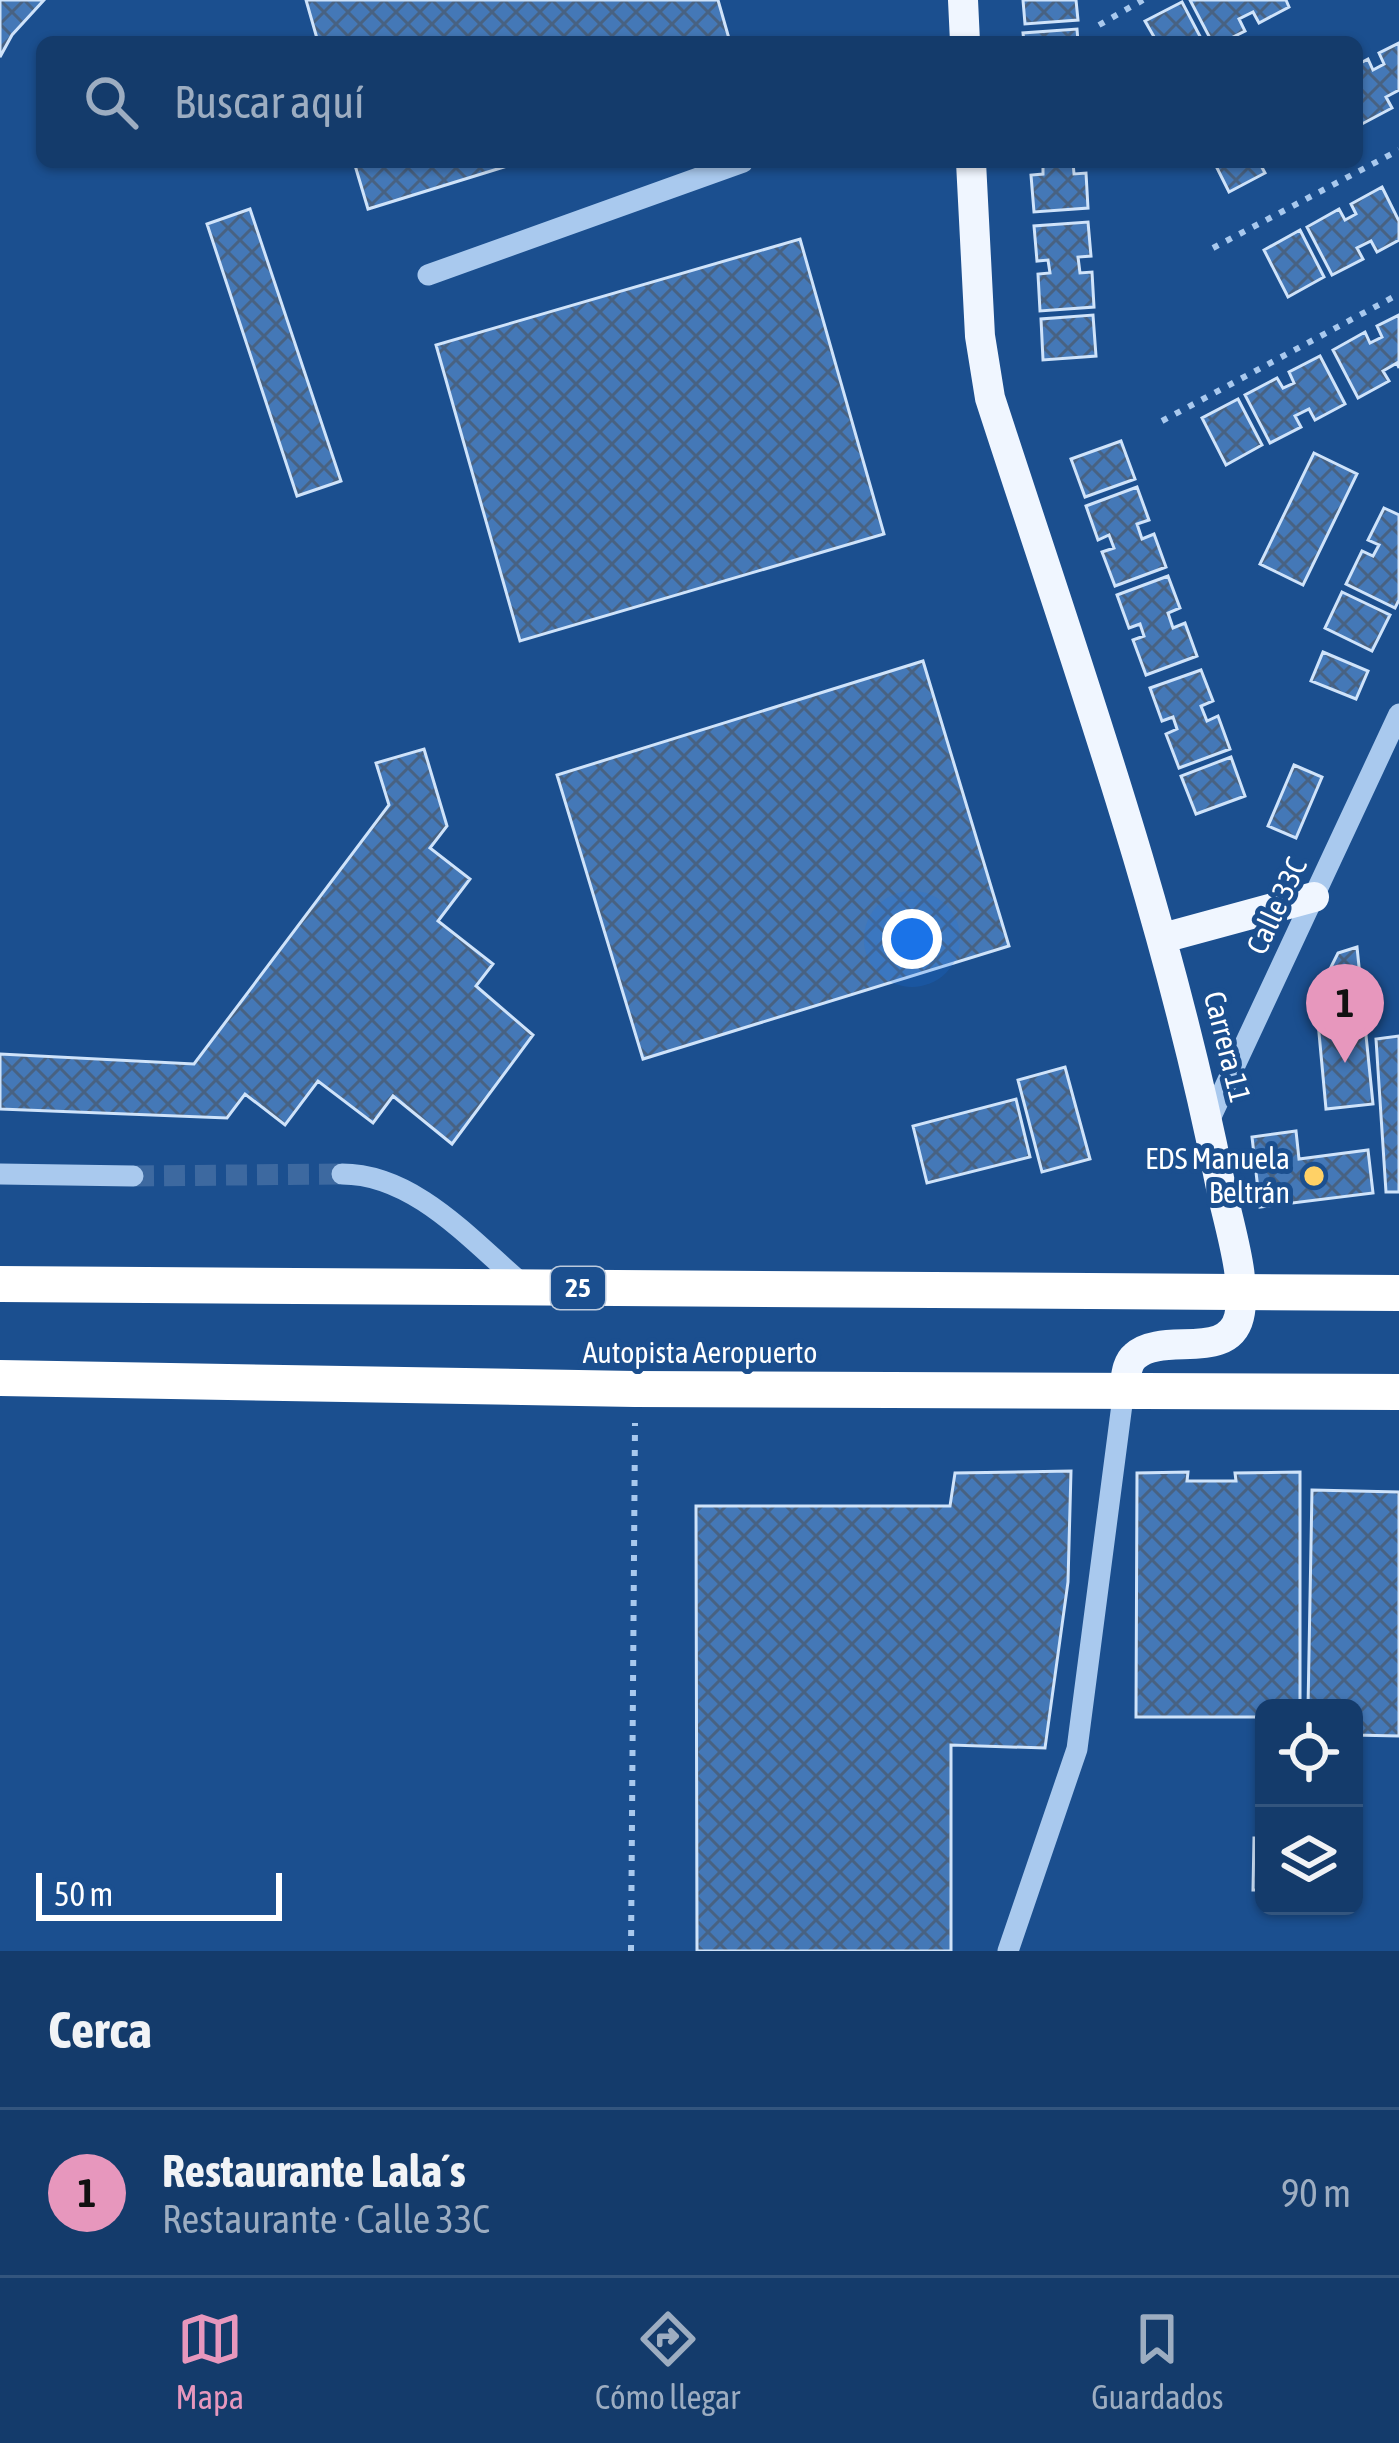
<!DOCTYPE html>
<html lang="es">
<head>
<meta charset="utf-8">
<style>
	:root { --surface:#143b6b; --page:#214673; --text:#f1f3f6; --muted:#9dadc1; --line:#33557e; --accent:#e797bd }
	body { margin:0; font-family:"Asap Condensed",sans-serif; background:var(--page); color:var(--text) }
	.controls { position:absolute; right:36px; bottom:36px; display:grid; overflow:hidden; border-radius:18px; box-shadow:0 3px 9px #0004 }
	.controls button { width:108px; height:108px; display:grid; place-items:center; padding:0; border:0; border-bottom:3px solid var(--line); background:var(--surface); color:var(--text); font:60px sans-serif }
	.scale { position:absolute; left:36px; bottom:30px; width:246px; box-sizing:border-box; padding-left:12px; border:6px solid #fff; border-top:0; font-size:33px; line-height:42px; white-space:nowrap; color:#fff; -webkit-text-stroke:9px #1b4f8f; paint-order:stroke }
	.you { position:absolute; left:912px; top:939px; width:42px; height:42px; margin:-30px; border:9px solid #fff; border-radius:50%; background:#1a73e8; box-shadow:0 0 0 18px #1a73e833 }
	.badge { display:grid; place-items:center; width:78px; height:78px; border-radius:50%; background:var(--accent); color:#111; font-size:39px; font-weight:700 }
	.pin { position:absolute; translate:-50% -99px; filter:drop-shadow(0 3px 6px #0008) }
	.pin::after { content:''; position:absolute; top:63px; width:42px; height:36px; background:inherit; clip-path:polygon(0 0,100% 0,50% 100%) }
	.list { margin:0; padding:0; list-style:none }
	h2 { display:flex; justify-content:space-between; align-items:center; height:156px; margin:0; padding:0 48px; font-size:51px }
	h2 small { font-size:39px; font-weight:400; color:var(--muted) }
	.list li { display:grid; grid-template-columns:78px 1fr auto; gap:36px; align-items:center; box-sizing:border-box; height:168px; padding:0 48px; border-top:3px solid var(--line) }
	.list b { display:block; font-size:45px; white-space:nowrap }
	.list p { margin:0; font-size:39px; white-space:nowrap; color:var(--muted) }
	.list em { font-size:39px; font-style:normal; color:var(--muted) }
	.icon { flex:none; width:66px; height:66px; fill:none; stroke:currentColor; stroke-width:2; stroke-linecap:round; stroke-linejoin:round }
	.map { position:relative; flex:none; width:1399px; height:1951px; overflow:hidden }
	.search { position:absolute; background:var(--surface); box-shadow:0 3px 9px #0004; left:36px; right:36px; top:36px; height:132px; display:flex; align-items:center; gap:30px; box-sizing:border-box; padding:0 42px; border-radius:18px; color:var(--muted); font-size:45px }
	.sheet { height:324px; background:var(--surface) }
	nav { display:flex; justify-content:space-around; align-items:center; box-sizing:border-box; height:168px; border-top:3px solid var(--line); background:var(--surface); font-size:33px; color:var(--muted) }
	nav a { display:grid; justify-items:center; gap:6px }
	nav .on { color:var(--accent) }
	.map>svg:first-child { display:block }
	.building { fill:url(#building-cross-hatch); stroke:#cfe3fa; stroke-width:3 }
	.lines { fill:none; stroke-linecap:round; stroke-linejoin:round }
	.minor-tunnel { stroke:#3d69a0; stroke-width:21; stroke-dasharray:21 10; stroke-linecap:butt }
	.path { stroke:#a9c9ee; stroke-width:6; stroke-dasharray:6 9; stroke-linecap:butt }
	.minor { stroke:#a9c9ee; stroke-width:21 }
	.major { stroke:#f0f6ff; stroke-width:30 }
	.highway { stroke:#fff; stroke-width:36 }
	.poi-dot { fill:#ffd166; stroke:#1b4f8f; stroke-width:4.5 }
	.labels { text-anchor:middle; stroke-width:10; stroke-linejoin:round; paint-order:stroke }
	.shield { fill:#1b4f8f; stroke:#bbcadd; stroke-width:3 }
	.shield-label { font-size:27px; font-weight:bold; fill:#fff }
	.street-label { font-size:30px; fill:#fff; stroke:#1b4f8f }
	.poi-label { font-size:30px; fill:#fff; stroke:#1b4f8f; text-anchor:end }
</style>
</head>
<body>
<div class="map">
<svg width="1399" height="1951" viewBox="0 0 1399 1951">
	<defs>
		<pattern id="building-cross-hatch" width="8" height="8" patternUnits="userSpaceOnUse" patternTransform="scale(3)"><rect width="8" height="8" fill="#4478b7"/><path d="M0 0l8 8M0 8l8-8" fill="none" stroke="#486282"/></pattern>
	</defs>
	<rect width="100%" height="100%" fill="#1b4f8f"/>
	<path class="building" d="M0,0H44L12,35L0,57Z
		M306,0H718L730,42H318Z
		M1023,0H1076L1078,20L1025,24Z
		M1190,0H1286L1289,7L1259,23L1253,12L1239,19L1245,31L1223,42H1212Z
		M1182,2L1203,42H1157L1145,21Z
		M1077,29L1078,42H1024L1023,33Z
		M1399,43V90L1386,97L1392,108L1360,125L1357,118V65L1368,59L1373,70L1384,64L1379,53Z
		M354,162H520L368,209Z
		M1043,162H1073L1074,174L1086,173L1088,208L1034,212L1031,175L1043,174Z
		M1214,162H1259L1265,173L1229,192Z
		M1382,187L1399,221V240L1377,252L1371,241L1357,248L1363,259L1332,275L1307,227L1339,209L1345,220L1356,214L1351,204Z
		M250,209L341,481L297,496L207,224Z
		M1088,222L1091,256L1078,257L1080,273L1092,272L1094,307L1040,311L1038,274L1050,273L1048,260L1037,261L1034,226Z
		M1300,230L1324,277L1288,297L1264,250Z
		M800,239L884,534L520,641L436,345Z
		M1093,315L1096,356L1043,360L1041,319Z
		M1399,315V368L1397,363L1383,371L1389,381L1358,398L1333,350L1365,332L1370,343L1382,337L1377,326Z
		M1320,356L1345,404L1315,420L1309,409L1295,416L1301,427L1270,443L1245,395L1277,378L1283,388L1294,383L1289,372Z
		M1238,399L1262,445L1226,465L1202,418Z
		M1121,441L1135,479L1085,497L1071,459Z
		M1314,453L1357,474L1303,585L1260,564Z
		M1137,487L1149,520L1137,524L1142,539L1154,534L1166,567L1115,586L1102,552L1114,548L1109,535L1098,540L1086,506Z
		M1384,508L1399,515V600L1395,608L1346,584L1362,551L1373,556L1379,545L1368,540Z
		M1168,576L1180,608L1168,613L1173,628L1185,623L1197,656L1146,675L1133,640L1144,636L1140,624L1129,628L1117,595Z
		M1342,592L1390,615L1372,651L1325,628Z
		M1323,652L1368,671L1356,699L1311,681Z
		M923,661L1009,946L643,1059L557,775Z
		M1201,670L1213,701L1201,706L1207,721L1218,716L1230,749L1179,768L1166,734L1177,729L1173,717L1162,721L1150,688Z
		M424,749L447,826L430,848L470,879L438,921L493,964L476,986L533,1035L452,1144L393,1096L373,1123L318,1081L285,1125L245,1094L227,1118L0,1109V1054L194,1064L389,805L376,763Z
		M1231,757L1245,796L1196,814L1181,776Z
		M1294,765L1322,777L1296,838L1268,826Z
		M1357,947L1373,1104L1326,1109L1318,1022L1326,1017L1324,981L1338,953Z
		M1399,1036V1192H1386L1376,1039Z
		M1065,1067L1090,1159L1042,1172L1018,1080Z
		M1016,1099L1030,1157L927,1183L913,1126Z
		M1296,1131L1299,1159L1368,1150L1373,1193L1260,1207L1252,1137Z
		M1071,1471L1068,1582L1045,1748L951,1745V1951H697L696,1506H950L955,1473Z
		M1188,1472L1187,1481H1236L1235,1473L1300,1472V1708H1264V1717H1136L1137,1473Z
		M1312,1490L1399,1492V1736L1354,1735V1708H1308Z
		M1254,1838H1264V1890H1253Z"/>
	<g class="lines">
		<path class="minor-tunnel" d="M133,1176L342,1174"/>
		<path class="path" d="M1099,25L1143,0
			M1213,248L1399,150
			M1162,421L1399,294
			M631,1951L635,1423"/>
		<path class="minor" d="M428,275L743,162
			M1208,1123L1399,714
			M0,1174L133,1176
			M342,1174C416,1174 473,1243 526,1287
			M1008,1951L1077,1749L1124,1389"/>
		<path class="major" d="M963,0L965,42
			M971,162L980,336L990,398C1074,657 1167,915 1220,1183C1227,1219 1248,1281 1239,1317C1228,1362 1162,1331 1135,1356C1126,1363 1126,1379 1124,1389
			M1163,938L1314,897"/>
		<path class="highway" d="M0,1284L1399,1293
			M0,1378L635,1389L1399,1392"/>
	</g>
	<circle class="poi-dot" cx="1314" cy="1176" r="12"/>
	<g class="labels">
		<rect class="shield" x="551" y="1267" width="54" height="42" rx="9"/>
		<g class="shield-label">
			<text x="578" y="1297">25</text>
		</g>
		<g class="street-label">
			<text transform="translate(1277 906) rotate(-65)" y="10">Calle 33C</text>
			<text transform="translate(1227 1047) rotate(76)" y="10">Carrera 11</text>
			<text x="700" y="1363">Autopista Aeropuerto</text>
		</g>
		<g class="poi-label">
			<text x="1290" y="1169">EDS Manuela<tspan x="1290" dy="34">Beltrán</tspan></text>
		</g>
	</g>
</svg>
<div class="controls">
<button><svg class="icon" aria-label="locate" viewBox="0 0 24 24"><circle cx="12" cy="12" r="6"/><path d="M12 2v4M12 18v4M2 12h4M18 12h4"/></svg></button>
<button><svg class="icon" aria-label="layers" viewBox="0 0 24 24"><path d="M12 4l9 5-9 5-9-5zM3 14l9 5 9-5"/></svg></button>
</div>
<div class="scale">50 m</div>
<div class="you"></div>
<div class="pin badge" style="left:1345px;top:1063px">1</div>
<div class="search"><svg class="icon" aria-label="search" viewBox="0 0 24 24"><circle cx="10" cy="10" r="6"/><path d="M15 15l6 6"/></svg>Buscar aquí</div>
</div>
<section class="sheet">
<h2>Cerca<small></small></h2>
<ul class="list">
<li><span class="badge">1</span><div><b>Restaurante Lala´s</b><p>Restaurante · Calle 33C</p></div><em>90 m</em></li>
</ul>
</section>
<nav>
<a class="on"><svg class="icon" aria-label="map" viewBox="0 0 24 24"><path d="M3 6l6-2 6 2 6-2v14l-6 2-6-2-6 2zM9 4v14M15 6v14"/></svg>Mapa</a>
<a><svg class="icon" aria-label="directions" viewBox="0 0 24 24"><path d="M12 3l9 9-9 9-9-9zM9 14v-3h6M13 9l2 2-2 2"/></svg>Cómo llegar</a>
<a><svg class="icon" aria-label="saved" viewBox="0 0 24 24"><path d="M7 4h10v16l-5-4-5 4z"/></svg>Guardados</a>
</nav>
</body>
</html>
